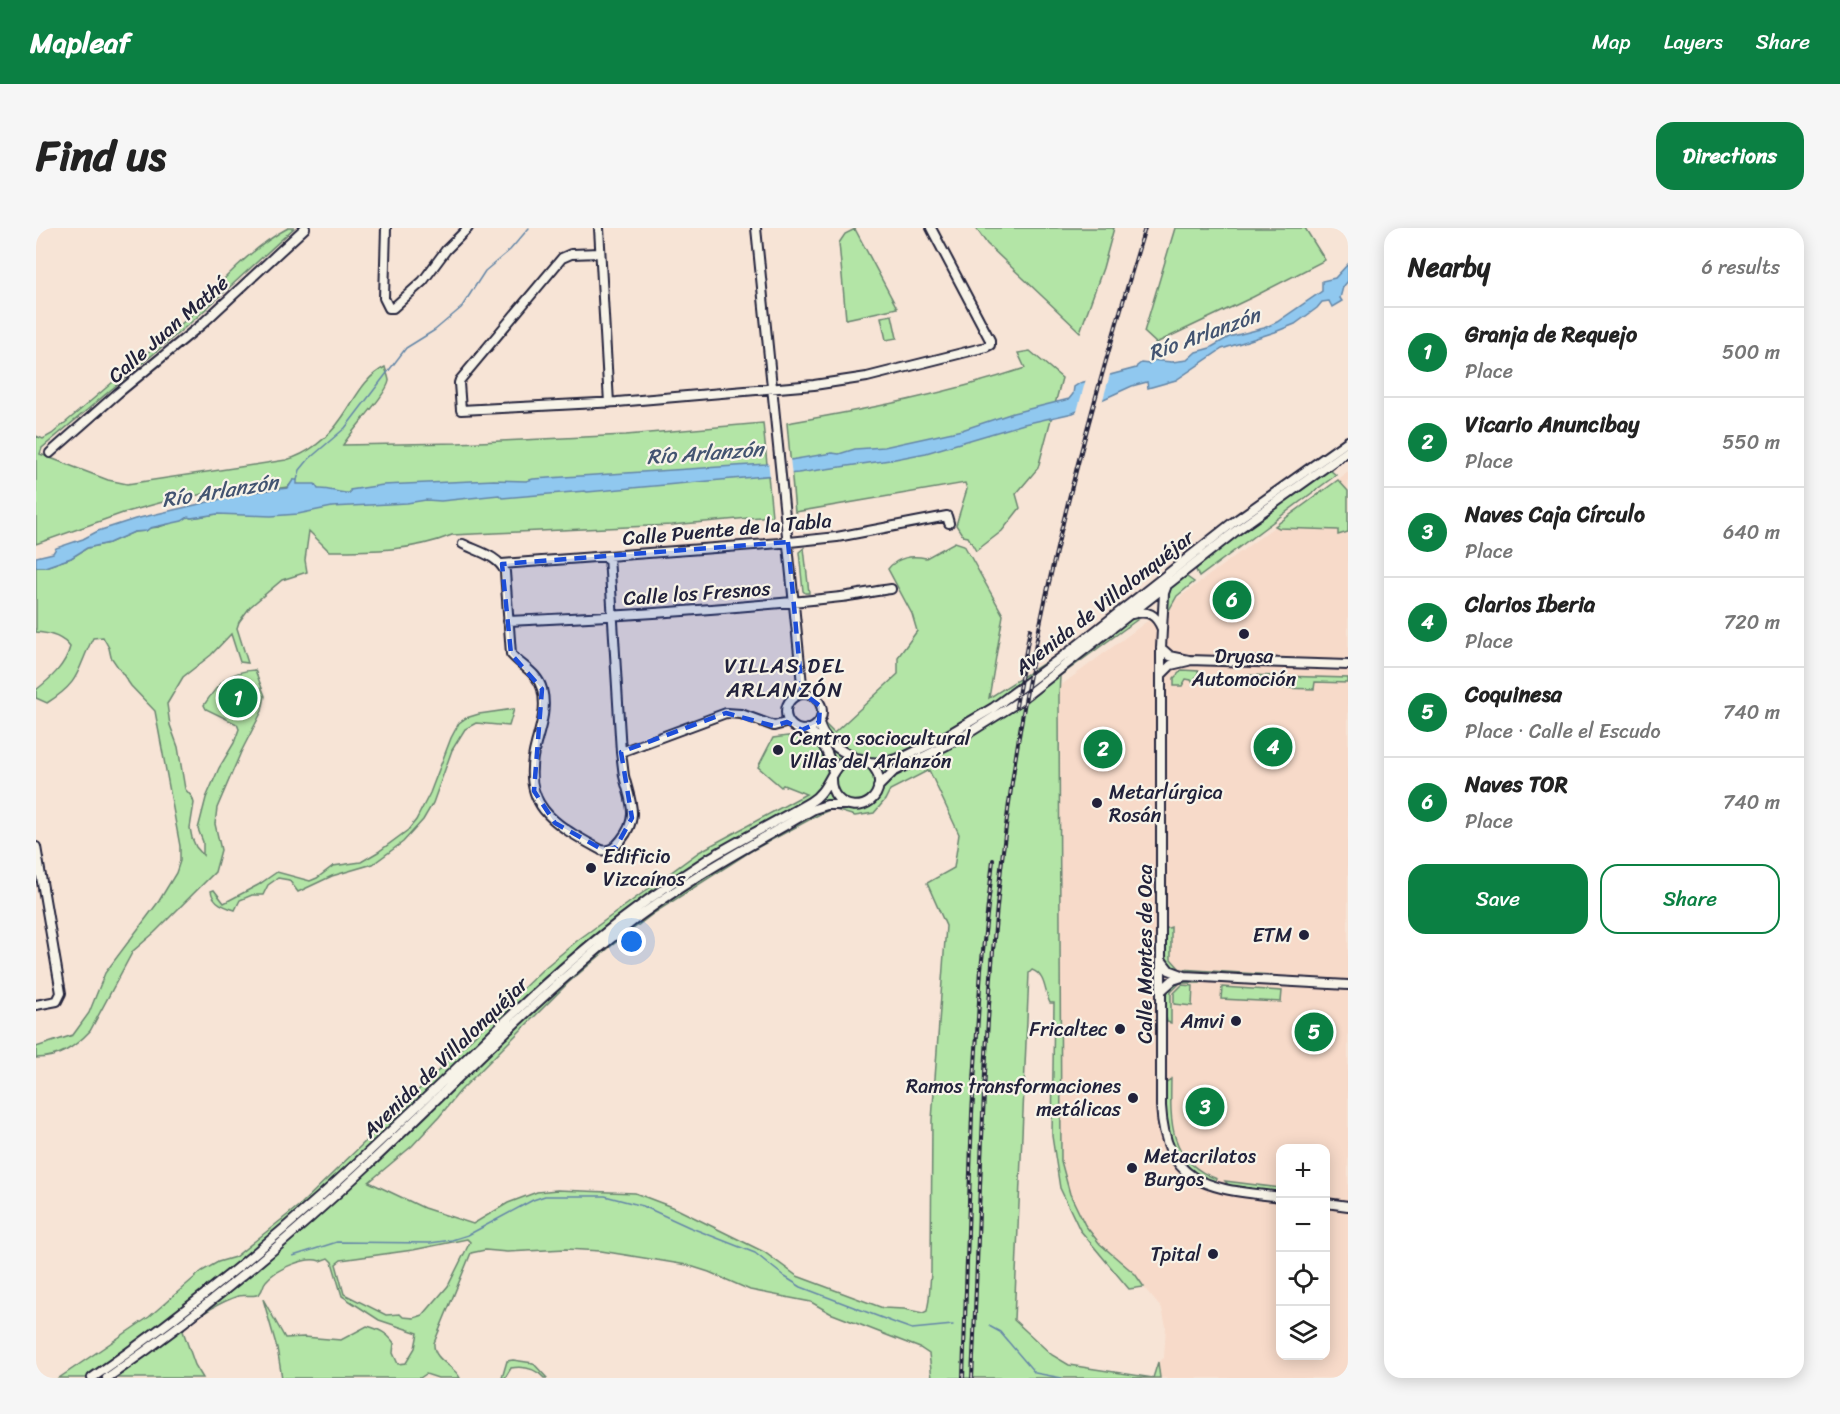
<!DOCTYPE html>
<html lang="en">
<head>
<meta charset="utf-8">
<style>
	:root { --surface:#fff; --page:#f6f6f6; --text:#222; --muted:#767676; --line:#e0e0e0; --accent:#0b8043 }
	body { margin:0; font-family:Sriracha,sans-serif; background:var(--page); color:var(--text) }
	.controls { position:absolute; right:18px; bottom:18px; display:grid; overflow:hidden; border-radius:12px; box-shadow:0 3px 15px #0003 }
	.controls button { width:54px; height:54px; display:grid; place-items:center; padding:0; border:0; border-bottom:2px solid var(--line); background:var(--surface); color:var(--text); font:30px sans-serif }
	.you { position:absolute; left:596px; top:714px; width:21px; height:21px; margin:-15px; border:4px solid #fff; border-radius:50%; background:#1a73e8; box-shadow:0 0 0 9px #1a73e833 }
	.badge { display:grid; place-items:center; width:39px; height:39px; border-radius:50%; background:var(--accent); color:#fff; font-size:20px; font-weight:700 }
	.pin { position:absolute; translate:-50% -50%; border:3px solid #fff; box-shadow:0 2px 6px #0006 }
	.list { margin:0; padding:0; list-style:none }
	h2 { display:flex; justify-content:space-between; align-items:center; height:78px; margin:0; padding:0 24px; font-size:26px }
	h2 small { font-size:20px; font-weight:400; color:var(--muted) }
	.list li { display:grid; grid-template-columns:39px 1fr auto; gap:18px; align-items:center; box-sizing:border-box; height:90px; padding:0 24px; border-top:2px solid var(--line) }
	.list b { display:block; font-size:22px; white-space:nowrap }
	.list p { margin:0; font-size:20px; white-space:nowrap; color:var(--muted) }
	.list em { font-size:20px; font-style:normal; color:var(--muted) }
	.actions { display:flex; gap:12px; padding:18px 24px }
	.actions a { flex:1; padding:14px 0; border:2px solid var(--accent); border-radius:18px; text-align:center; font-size:21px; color:var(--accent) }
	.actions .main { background:var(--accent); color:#fff }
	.icon { flex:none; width:33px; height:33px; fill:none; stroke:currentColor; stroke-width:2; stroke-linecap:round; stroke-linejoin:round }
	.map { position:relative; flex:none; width:1312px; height:1150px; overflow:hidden; border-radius:18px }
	header { display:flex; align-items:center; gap:36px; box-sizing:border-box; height:84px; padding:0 30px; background:var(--accent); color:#fff }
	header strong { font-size:28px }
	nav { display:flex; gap:33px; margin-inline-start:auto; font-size:21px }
	.intro { display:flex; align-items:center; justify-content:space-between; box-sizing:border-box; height:144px; padding:0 36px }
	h1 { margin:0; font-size:42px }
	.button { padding:15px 27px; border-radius:18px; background:var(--accent); color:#fff; font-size:21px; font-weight:700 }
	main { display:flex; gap:36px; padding:0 36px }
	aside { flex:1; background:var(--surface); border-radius:18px; box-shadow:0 3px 15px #0003 }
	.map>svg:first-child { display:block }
	.built { fill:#f7dac9; fill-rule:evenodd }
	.green { fill:#b3e5a6; stroke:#6a8470; stroke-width:1.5; fill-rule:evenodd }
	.water { fill:#90c8ef; stroke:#6486a7; stroke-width:1.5 }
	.pier { fill:#f7e4d6 }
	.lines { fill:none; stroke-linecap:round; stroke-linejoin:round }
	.stream { stroke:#6486a7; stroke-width:1.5 }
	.minor-casing { stroke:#22223b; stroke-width:12 }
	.minor { stroke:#f7f3e8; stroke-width:8 }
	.rail-casing { stroke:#22223b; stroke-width:4 }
	.rail { stroke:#f7f3e8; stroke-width:1.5; stroke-dasharray:4.5; stroke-linecap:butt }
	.marked { fill:#1d4ed8; fill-opacity:0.2; stroke:#1d4ed8; stroke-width:4.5; stroke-dasharray:12 8; stroke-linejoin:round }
	.poi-dot { fill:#22223b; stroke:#f7f3e8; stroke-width:2 }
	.labels { text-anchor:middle; stroke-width:4.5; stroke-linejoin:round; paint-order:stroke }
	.street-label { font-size:20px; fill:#22223b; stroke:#f7f3e8 }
	.poi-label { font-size:20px; fill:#22223b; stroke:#f7f3e8; text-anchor:end }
	.water-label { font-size:21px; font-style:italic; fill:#435471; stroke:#f7f3e8 }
	.neighbourhood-label { font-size:21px; letter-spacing:1.5px; fill:#22223b; stroke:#f7f3e8 }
</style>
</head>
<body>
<header>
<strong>Mapleaf</strong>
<nav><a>Map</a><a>Layers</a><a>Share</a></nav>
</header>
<div class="intro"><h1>Find us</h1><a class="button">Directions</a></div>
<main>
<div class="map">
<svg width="1312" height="1150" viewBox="0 0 1312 1150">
	<rect width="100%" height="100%" fill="#f7e4d6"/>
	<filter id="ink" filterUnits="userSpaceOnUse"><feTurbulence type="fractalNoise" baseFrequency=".0167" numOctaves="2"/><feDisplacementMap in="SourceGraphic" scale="12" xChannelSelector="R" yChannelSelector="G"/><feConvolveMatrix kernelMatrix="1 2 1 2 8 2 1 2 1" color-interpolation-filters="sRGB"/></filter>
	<g filter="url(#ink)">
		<path class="built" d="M1312,244V1150H1124L1122,1134L1128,1130L1130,1098L1126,1081L1100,1050L1099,1046L1064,1016L1049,997L1034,966L1025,933L1024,458ZM1244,920H1290V1128H1244Z"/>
		<path class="green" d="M252,0H258L159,91L6,220L4,226L72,252L91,256L250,232C272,226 292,210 305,191C319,172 327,150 349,139C350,143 353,149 353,153C351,166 316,202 307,217L422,215L590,207L727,195L736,288L636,297L416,307C377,323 335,323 293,323L273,303L269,332L271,344L246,352L214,379L203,394L201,400L212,435L204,434L195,406L175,427L147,449L131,476L134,497L142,519L149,561L156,569L158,575L154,600L156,610L160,619L167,627V614L162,601L170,570L183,540L198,515L203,501L201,496L170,481L168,477C182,456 192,443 219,442L229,468L226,483L205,524L181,580L179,596L185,622L179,644L118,705L97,723L54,803C39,819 23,830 0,830V819L37,807L53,785L69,745L123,673L140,645L144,633V618L119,483L95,458L75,429L73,420L67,409L57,410C40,443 46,453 11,475L0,470V462C15,450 29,438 34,419C26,408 13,405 0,404V339H9L35,330L51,320L73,315L98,304L110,303L114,300L123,299L152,289L155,290L181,286H201L265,257L260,256L258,252L252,259L197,266L187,262L127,274L87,285L0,316V208L7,211L16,206L158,85C182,55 218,18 252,0Z
			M940,0H1078L1067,40L1044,104L951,16Z
			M1139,0H1269L1289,32L1217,69L1120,115L1108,104Z
			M819,1L861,80L810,91L803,15L809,6Z
			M856,87L861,110L850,112L845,89Z
			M994,123L1026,150L1002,240L980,266L984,280L966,303L940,323L932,309L927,308L920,297L931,261L929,255L759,284L751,195C832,181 911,166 989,140L982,125Z
			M1312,218L1149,337L1024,438V447L1097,389L1112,387L1122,398L1111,390L1105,389L1024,448L1023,468L1025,933L1034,966L1049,997L1064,1016L1099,1046L1108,1059L1093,1061L1044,1002L1024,960L1016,908L1018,775H1014C1008,763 1010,747 996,742L993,745L978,1092L1016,1127L1033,1137L1117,1150L1122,1134L1124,1150H896L893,1126L884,1120L794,1085L775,1074L714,1062L673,1044L651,1037L565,1023L530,1021L471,1024L449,1022L435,1025L398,1115C397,1133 418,1137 424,1150H402L390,1146L384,1150H246L241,1120L227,1071L249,1110L268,1109L305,1112L331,1098C343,1101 351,1105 358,1115L357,1125L362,1136L370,1135L379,1120L382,1105L343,1092L306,1068L296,1034L292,1030L284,1033C270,1028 240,1041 230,1053C227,1056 227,1062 224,1065C220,1070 208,1066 202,1068C182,1075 166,1086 149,1098L147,1103L159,1137L167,1150H23L113,1089L166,1043L182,1034L199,1029L265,976L506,742L542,712L663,624L770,566L747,557L745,559L722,539L737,510L752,508L770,511L789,496L798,505L862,446V429L881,403L876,386L852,341C861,329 876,327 890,330L919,314L928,317L967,387L953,470L1024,425L1025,436L1163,326L1229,276ZM893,542L923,606L918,640L891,655L910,698L896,892L895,1044L893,1072L891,1083L887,1085L868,1081L847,1080L761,1048L728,1024L641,981L599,965L521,962L501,964L472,975L437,996L388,980L333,954L376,918L403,889L424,863L532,755L574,719L618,685L715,623L784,586L796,581L819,588L838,585L849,572L854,562ZM431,1011L434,1014L412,1058L387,1087L378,1090L367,1089L364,1086L350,1087L308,1066L300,1036L305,1032L377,1022Z
			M1291,243H1295L1300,247L1163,349L1160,342L1164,335Z
			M1302,252L1312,263V304L1302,307V302L1243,300L1239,298Z
			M768,320L773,365H769L767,363L763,324Z
			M1151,349L1158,354L1141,368L1132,384L1130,403L1134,359L1144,351Z
			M1146,442L1163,443L1157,455L1155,452L1150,451L1146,458H1138V450Z
			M1210,447L1312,450V455L1279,454L1278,461L1210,459Z
			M478,481L473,498L440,495L429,501L416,522L397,575L387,592L367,614L337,636L296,648L262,664L253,652L242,650L232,657L227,667H216L204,672L199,682C189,679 177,675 175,663L178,662L188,675L222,657L241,644L274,653L281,650L297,638L325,634L342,624L372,602L380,592L394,565L415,510L423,495L430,490L443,486Z
			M1135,699V731L1144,741L1237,747L1153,745C1125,739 1129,724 1129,701Z
			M1141,753H1164V755H1144L1135,764V795L1131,794C1128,778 1126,764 1141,753Z
			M1146,757L1157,758L1156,778L1138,776V765Z
			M1186,759L1246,763L1245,774L1185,771Z
			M1135,851C1134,894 1133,934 1181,951L1178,954C1151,949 1135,922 1130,897C1127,884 1129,868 1129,855Z
			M1189,953L1244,960V966L1194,959Z
			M477,1132L497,1135L511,1150H508C499,1140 488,1138 475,1140L469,1150H466L471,1133Z"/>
		<path class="water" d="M1312,36V53L1307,59L1304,70L1306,73L1296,79L1293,73L1286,74L1281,80L1259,96L1239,104L1186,121L1140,152L1112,160L1111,154L1096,158L1037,185L988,196L890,225L854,232L762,245L551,264L549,263L466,270L463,267L405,273L390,272L371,275L296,279L262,286L235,288L181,286L155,290L152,289L146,293L114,300L110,303L98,304L73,315L51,320L35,330L9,339H0V329L17,325L20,320L47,311L62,303L99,291L185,271L197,266L252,260L257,252H261V256H279L282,261C293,260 304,266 314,265V262L347,257L458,252L490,253L497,251L730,236L796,225L803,226L819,221L848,219L926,202L977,185L1033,171L1037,166L1038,159L1044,155L1100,140L1101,138L1105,135L1113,136L1115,132L1136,134L1151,132L1160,124L1174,120L1193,109L1228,100L1241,94L1286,63V53L1299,50Z"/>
		<path class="pier" d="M1075,143L1066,175L1040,187L1050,151Z
			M754,230L756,249L734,251L732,232Z"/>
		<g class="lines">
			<path class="stream" d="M261,252L264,242L273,231L309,200L370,120L399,102L425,80L449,43L474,22L493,0
				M257,1028L301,1014L394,1015L416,1012L432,1007L497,972L509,968H569L607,978L653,999L719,1025L749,1049L765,1059L862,1096L876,1101L917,1097
				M953,1098L964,1104L999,1145L1026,1150"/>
			<g class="minor-casing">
				<path id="minor" d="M350,0L348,70L353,80H357L387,53L410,22L432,0
					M563,0L573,175
					M720,0L767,466
					M564,25L535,26L526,30L424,152L423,155L425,182L581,174L778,157L831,149L950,119L954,117V112L895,0
					M14,225L82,165L165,97L269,0
					M427,316C441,323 463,328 469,344L475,426C485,438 502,445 506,461C511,480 505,498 500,516C483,578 518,596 565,622C575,624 579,619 585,612C604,589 594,573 588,548C587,540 586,532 585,524L690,485L705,486L738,498L753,494
					M573,328L585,524
					M466,336L744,315L801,309L911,288L913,295
					M1131,357L1128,365L1125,420V878C1130,961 1177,960 1244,969
					M1096,386C1112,382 1120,386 1126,401
					M472,393C583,388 695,381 805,369C822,367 838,363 855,361
					M1125,420L1134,428L1153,432L1312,437
					M1126,446L1135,437L1152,433
					M750 484a18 18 0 1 1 36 0a18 18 0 1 1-36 0Z
					M783,494C785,511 804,523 818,529
					M771,501C786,510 794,528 797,544
					M832,534L846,535L870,528L905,511L957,480L1038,420L1195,296L1312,213
					M842,559L857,544L923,511L982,474L1201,302L1312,223
					M0,619L25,765L21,773L0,777
					M1126,733L1133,742L1149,748L1312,757
					M1126,762L1137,752L1149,748
					M1290,975L1312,978
					M56,1150C165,1075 261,993 356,902C424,839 488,771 559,713C595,683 633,656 672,631C705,611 740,594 774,574C795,562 794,535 814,531C829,527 844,540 843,556C840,587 794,585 795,550
					M71,1150C164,1086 250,1014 333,936C416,858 495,774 584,703C644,655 711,619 778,581L791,577H810"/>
			</g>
			<use href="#minor" class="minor"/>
			<g class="rail-casing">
				<path id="rail" d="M980,478L994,401
					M927,1150L936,886L945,741L957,632
					M936,1150C945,974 946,798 967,623C991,410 1047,204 1109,0"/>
			</g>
			<use href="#rail" class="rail"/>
		</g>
	</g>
	<path class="marked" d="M752,314L766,464L784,478L783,494L766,502L751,494L738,498L690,485L585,524L596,590L580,619L569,623L519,595L498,563L506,461L475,426L466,336Z"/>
	<g class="poi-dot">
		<circle cx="1208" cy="406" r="6"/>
		<circle cx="742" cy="522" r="6"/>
		<circle cx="1061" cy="575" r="6"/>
		<circle cx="555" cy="640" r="6"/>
		<circle cx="1268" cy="707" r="6"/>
		<circle cx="1200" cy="793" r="6"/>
		<circle cx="1084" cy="801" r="6"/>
		<circle cx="1097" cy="870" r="6"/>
		<circle cx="1096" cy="940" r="6"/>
		<circle cx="1177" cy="1026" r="6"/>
	</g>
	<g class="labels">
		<g class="street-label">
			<text transform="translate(132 101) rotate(-41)" y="7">Calle Juan Mathé</text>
			<text transform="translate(691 301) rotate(-5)" y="7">Calle Puente de la Tabla</text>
			<text transform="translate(661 365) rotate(-4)" y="7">Calle los Fresnos</text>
			<text transform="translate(1068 374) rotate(-38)" y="7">Avenida de Villalonquéjar</text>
			<text transform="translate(1109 726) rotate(-90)" y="7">Calle Montes de Oca</text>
			<text transform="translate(409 829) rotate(-44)" y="7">Avenida de Villalonquéjar</text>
		</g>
		<g class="poi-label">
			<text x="1208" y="435" text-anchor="middle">Dryasa<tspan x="1208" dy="23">Automoción</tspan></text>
			<text x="754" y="517" text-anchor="start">Centro sociocultural<tspan x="754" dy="23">Villas del Arlanzón</tspan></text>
			<text x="1073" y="571" text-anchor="start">Metarlúrgica<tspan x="1073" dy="23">Rosán</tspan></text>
			<text x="567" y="635" text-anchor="start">Edificio<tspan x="567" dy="23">Vizcaínos</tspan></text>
			<text x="1256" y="714">ETM</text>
			<text x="1188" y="800">Amvi</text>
			<text x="1072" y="808">Fricaltec</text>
			<text x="1085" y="865">Ramos transformaciones<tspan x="1085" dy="23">metálicas</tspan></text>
			<text x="1108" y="935" text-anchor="start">Metacrilatos<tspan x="1108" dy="23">Burgos</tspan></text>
			<text x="1165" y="1033">Tpital</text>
		</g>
		<g class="water-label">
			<text transform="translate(1168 106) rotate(-20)" y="7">Río Arlanzón</text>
			<text transform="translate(669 225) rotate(-4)" y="7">Río Arlanzón</text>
			<text transform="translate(184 263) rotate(-9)" y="7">Río Arlanzón</text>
		</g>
		<g class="neighbourhood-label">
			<text x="749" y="445">VILLAS DEL<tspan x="749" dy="24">ARLANZÓN</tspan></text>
		</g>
	</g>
</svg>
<div class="controls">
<button>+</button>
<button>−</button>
<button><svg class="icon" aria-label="locate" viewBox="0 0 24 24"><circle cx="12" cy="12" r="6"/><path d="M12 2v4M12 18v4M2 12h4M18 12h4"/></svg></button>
<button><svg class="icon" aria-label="layers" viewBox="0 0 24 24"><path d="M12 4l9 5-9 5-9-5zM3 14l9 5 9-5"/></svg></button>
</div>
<div class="you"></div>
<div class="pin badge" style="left:202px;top:470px">1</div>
<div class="pin badge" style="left:1067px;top:521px">2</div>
<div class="pin badge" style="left:1169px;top:879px">3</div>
<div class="pin badge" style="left:1237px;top:519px">4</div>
<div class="pin badge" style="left:1278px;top:804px">5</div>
<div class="pin badge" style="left:1196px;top:372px">6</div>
</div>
<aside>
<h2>Nearby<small>6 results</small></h2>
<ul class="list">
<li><span class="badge">1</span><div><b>Granja de Requejo</b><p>Place</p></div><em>500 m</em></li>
<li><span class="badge">2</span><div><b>Vicario Anuncibay</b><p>Place</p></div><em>550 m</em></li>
<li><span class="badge">3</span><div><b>Naves Caja Círculo</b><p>Place</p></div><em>640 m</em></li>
<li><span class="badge">4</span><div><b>Clarios Iberia</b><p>Place</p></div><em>720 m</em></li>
<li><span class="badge">5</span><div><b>Coquinesa</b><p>Place · Calle el Escudo</p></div><em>740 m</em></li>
<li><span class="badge">6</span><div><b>Naves TOR</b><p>Place</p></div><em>740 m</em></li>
</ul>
<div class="actions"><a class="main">Save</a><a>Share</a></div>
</aside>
</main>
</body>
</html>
